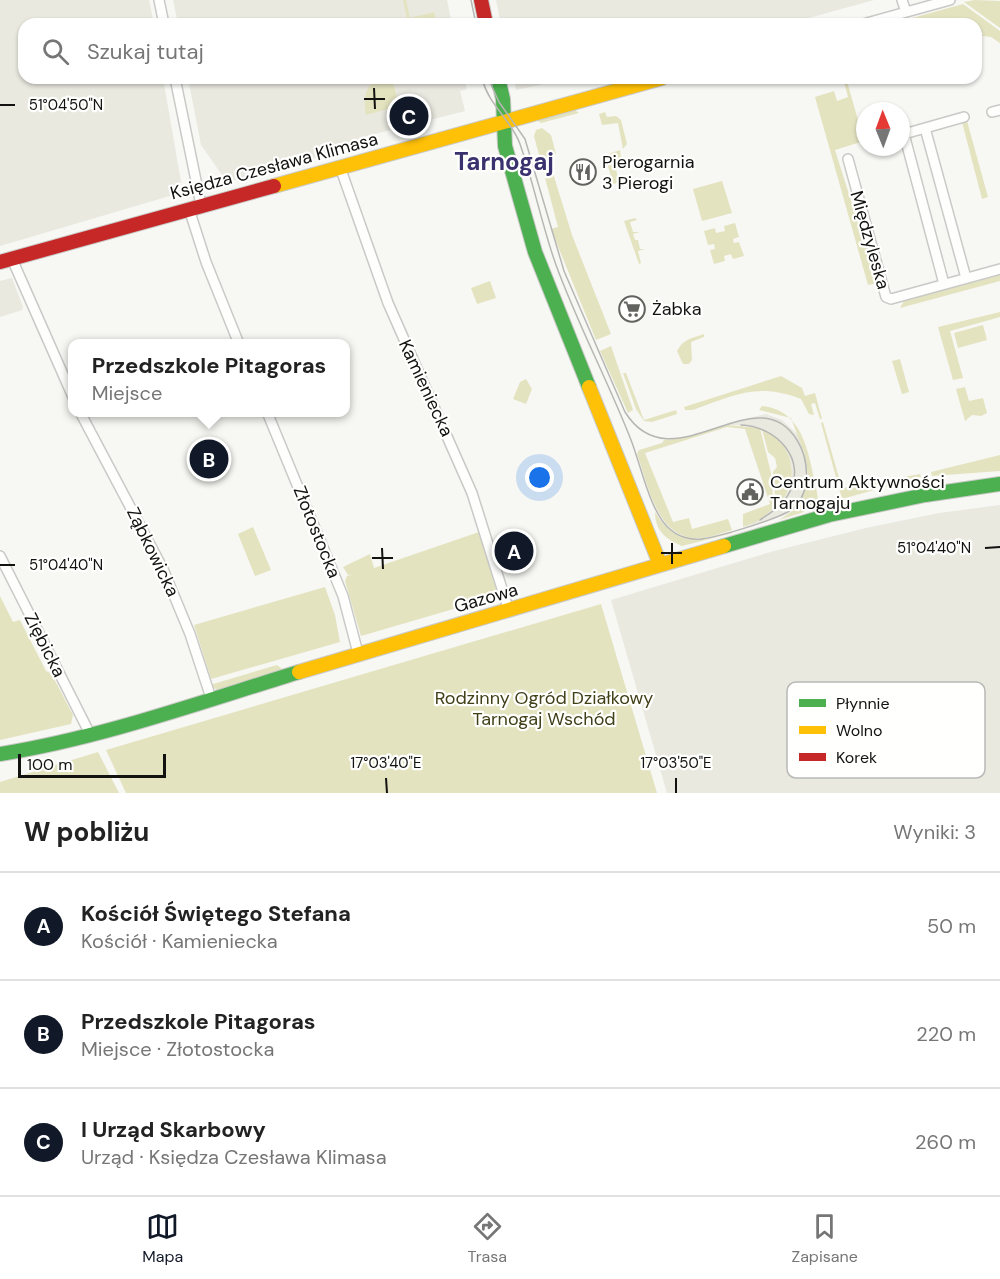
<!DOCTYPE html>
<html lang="pl">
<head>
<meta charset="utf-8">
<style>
	:root { --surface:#fff; --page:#f6f6f6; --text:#222; --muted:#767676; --line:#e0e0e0; --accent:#111827 }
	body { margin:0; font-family:"DM Sans",sans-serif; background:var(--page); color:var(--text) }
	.compass { position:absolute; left:856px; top:102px; width:54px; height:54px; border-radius:50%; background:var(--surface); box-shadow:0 2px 4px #0004; rotate:359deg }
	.scale { position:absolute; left:18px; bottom:15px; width:148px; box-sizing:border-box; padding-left:6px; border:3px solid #121210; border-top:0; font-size:16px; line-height:21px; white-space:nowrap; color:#121210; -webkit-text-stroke:4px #fffffe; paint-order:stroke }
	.you { position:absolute; left:540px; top:478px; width:21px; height:21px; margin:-15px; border:4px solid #fff; border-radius:50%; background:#1a73e8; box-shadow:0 0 0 9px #1a73e833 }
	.badge { display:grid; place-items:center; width:39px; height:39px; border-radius:50%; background:var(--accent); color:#fff; font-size:20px; font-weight:700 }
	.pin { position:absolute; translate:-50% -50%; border:3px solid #fff; box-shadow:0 2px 6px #0006 }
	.popup { position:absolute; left:68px; top:339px; width:282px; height:78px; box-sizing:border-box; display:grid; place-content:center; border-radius:12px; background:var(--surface); filter:drop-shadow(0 2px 4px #0005); font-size:20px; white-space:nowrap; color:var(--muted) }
	.popup b { font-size:22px; color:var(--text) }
	.popup::after { content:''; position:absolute; left:50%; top:100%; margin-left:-12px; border:12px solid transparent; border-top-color:var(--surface) }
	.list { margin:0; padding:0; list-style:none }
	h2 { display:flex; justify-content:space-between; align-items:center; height:78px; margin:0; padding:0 24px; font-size:26px }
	h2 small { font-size:20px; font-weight:400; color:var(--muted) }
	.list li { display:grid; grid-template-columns:39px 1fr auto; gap:18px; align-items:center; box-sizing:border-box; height:108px; padding:0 24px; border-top:2px solid var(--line) }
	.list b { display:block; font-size:22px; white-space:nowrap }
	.list p { margin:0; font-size:20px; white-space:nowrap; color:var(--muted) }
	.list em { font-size:20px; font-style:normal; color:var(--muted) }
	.icon { flex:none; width:33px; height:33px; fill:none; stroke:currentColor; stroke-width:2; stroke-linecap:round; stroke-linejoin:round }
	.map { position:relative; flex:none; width:1000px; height:793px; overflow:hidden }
	.search { position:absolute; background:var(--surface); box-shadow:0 2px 4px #0004; left:18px; right:18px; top:18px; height:66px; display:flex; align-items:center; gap:15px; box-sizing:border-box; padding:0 21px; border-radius:18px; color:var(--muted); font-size:22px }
	.sheet { height:402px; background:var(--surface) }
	nav { display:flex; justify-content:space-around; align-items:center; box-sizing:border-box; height:84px; border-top:2px solid var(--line); background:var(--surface); font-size:16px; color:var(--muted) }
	nav a { display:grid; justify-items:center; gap:3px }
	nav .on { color:var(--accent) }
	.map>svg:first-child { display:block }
	.built { fill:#e9e9e0 }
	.green { fill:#e4e3c0 }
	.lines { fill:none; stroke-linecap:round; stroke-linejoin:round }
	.street-casing { stroke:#c9c9c7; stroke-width:12 }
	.fast-casing { stroke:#c9c9c7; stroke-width:16 }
	.slow-casing { stroke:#c9c9c7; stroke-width:16 }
	.jam-casing { stroke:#c9c9c7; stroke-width:16 }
	.street { stroke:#fefefd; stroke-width:9 }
	.fast { stroke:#4caf50; stroke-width:14 }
	.slow { stroke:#ffc107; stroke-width:14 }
	.jam { stroke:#c62828; stroke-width:14 }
	.tram { stroke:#b6b6b4; stroke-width:1.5 }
	.ticks { fill:none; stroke:#121210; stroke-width:2 }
	.labels { text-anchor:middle; stroke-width:4.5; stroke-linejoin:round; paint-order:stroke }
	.poi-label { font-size:18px; fill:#121210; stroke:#fffffe; text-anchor:start }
	.street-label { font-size:18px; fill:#121210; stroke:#fffffe }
	.park-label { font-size:18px; fill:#413f18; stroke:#fffffe }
	.district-label { font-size:24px; font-weight:bold; fill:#3a326e; stroke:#fffffe }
	.key { fill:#fffffe; stroke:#b8b8b7; stroke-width:1.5 }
	.key-label { font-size:16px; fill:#121210 }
	.ticks-label { font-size:15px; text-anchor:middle; fill:#121210; stroke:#fffffe; stroke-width:4.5; stroke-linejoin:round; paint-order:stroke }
</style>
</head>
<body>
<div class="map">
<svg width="1000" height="793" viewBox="0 0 1000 793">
	<rect width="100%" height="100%" fill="#f7f7f3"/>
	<path class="built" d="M0,0H149L154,24H24V78H163L181,182L173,195L0,246Z
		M173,0H447L452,24H178Z
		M496,0H874L787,24H501Z
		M188,78H464L467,89L460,91L465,111L359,138L358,146L227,182L201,145Z
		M514,78H571L516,90Z
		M12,278L23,307L22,310L0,317V281Z
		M766,414L782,420L799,436L807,462L806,487L802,500L791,513L743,528L780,503L789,491L792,480L791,462L767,431L746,425H728L727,423Z
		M1000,505V793H667L611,600L774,551L866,528L939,513Z"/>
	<path class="green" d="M403,0H406L410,18L434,12L437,24H400L399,21L407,19Z
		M975,0L1000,1V28L964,2Z
		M963,4L1000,31V43L991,37L982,36L983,33L976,29V24L941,21L890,24Z
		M392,78L399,106L366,115C362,93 367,78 392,78Z
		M843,78H846L864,141L835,150L877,283L868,285L815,97L834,91L837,101L848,97Z
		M571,107L579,113L541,123L534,118Z
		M605,112L607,117L616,116L621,120L627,144L623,149L618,123L602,125L599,114Z
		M967,121L988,197L982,199L962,122Z
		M542,128L551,135L556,154L548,157L572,235L611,334L596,340L551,229L558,227L534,136L536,130Z
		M620,150L621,158L615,160L618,168H623L616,169L618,179L626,178L624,181L613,184L605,155Z
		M722,181L732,213L702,221L693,189Z
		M635,218L637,220L630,222L633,232H640L633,234L635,240H638L640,249H645L638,251L641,263L639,264L624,221Z
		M735,223L739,237L733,239L734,243L739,242L744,256L733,259L731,254L724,256L725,261L714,264L710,250L715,249L714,244L708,245L704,231L715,228L716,233L725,231L724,226Z
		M1000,274V281L900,308L904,301Z
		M490,281L496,298L477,304L471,288Z
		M1000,312V317L950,331L963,378L953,380L938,327Z
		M983,325L987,340L958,348L954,333Z
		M704,334V337L691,342L692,360L689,364H683L677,351C683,339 692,338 704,334Z
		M611,346L633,410L628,413L600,351Z
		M900,359L909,392L902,394L892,361Z
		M623,373H626L644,420L676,410L677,414L652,422L644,421L636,409Z
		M781,376L802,388L805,396L815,393L822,419H820L815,403L811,404L814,415L809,414L801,399C758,382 734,395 693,410H685L684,407Z
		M526,379L532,389L526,404L513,399L520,382Z
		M965,387L969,401L983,398L987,413L981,416L972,415L965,421L956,389Z
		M762,406C805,410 809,457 817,492L818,499L804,512L779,520L794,510L802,500L808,477L805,455L791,418L759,410Z
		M823,422L842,488L920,474L921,477L842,499L821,423Z
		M728,425L760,428L771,473L774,508L758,521L743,527V514L770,504L745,429L727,427L645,453L673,522L689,518L692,529L728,519L732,530C721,533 710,538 700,538C657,541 648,484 637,454L639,450L662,443L664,440L683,438Z
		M762,429C795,443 802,484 776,507L773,472L777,467L775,458L768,452Z
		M1000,455V471L932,476L931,472Z
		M655,512C669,536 689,544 716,536C722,535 729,532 733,533L682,546C666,539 655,531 655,512Z
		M253,527L271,570L255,576L238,534Z
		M479,532L498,596L361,636L345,581L347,576L353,574L348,575L343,567L370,554L374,568Z
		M325,587L335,615L340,642L211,679L194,625Z
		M0,596L13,622L20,620L46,671L51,673L73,715L71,724L0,740Z
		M601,604L657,793H126L106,750Z
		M277,665L285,671L217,690L210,685Z
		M98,752L119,793H0V782Z"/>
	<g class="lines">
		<g class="street-casing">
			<path id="street" d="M159,0L164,24
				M902,0L906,12
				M863,24L950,0
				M175,78L201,205
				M992,112L1000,110
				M925,128L966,278
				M848,159L886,297L891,299L1000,269
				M340,167L388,303L472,493L509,611
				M189,209L206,262L239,344
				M12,259L73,397
				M944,284L904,134L964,117
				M80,412L163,569L190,634L211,698
				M267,412L343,596L358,653
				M0,556L90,734"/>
		</g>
		<g class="fast-casing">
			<path id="fast" d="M498,78L503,99L505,146L535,252L589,387
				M724,546L829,515L925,495L1000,484
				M0,754C101,738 201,702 299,672"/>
		</g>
		<g class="slow-casing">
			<path id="slow" d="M274,186L662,78
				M589,387L660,564
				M299,672L724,546"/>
		</g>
		<g class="jam-casing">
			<path id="jam" d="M481,0L486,24
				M0,262L274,186"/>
		</g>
		<use href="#street" class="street"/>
		<use href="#fast" class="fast"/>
		<use href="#slow" class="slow"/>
		<use href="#jam" class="jam"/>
		<path class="tram" d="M471,0L476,24
			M482,78C488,105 511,119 520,144C534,184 542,226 556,265C578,325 608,381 631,440C641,465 650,514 671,530C679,537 691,540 701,539C718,537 784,518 795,507C811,490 809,459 797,440C756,373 672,487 625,412L564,271L525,139L499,102L488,78
			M741,425C776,426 809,460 788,495C782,506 770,513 760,520"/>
	</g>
	<path class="ticks" d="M374,88L375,109M364,99H385M0,105H15M672,543V564M382,548L383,569M985,548L1000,547M661,553H682M372,558H393M0,565H15M386,778L387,793M676,778V793"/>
	<defs>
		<g id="restaurant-ring" transform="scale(1.35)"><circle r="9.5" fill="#fffffe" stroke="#62625f" stroke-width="1.5"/><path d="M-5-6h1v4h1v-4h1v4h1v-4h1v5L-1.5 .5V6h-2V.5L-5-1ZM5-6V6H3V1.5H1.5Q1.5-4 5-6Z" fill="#62625f"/></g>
		<g id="supermarket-ring" transform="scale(1.35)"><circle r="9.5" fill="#fffffe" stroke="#62625f" stroke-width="1.5"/><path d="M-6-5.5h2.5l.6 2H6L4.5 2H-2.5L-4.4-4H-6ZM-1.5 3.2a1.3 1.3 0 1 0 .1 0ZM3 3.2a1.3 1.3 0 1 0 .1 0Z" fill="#62625f"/></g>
		<g id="civic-ring" transform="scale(1.35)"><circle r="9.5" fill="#fffffe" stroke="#62625f" stroke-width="1.5"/><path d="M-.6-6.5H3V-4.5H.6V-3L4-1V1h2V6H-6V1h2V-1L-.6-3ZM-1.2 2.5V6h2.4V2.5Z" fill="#62625f"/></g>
	</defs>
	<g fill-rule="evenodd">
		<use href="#restaurant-ring" x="583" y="172"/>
		<use href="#supermarket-ring" x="632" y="309"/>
		<use href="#civic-ring" x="750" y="492"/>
	</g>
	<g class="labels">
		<g class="poi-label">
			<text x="602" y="168">Pierogarnia<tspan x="602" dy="21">3 Pierogi</tspan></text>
			<text x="652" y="315">Żabka</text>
			<text x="770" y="488">Centrum Aktywności<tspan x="770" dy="21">Tarnogaju</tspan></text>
		</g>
		<g class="street-label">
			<text transform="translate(274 166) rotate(-15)" y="6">Księdza Czesława Klimasa</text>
			<text transform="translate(870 240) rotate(74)" y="6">Międzyleska</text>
			<text transform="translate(426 388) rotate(65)" y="6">Kamieniecka</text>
			<text transform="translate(317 532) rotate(68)" y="6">Złotostocka</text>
			<text transform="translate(153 552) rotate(64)" y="6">Ząbkowicka</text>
			<text transform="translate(486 598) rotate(-16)" y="6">Gazowa</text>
			<text transform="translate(45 645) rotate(63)" y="6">Ziębicka</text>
		</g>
		<g class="park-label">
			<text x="544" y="704">Rodzinny Ogród Działkowy<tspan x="544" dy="21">Tarnogaj Wschód</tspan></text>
		</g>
		<g class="district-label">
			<text x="504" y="170">Tarnogaj</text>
		</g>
	</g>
	<rect x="787" y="682" width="198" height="96" rx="9" class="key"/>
	<rect x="799" y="699" width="27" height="8" fill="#4caf50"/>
	<rect x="799" y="726" width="27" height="8" fill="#ffc107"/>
	<rect x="799" y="753" width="27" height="8" fill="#c62828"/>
	<g class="key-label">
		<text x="836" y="709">Płynnie</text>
		<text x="836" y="736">Wolno</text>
		<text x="836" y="763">Korek</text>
	</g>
	<g class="ticks-label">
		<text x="66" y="110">51°04'50"N</text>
		<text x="934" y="553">51°04'40"N</text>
		<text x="66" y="570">51°04'40"N</text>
		<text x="386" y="768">17°03'40"E</text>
		<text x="676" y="768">17°03'50"E</text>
	</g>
</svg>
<svg class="compass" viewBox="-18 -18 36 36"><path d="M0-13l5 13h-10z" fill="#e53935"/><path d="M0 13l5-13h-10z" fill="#767676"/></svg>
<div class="scale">100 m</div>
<div class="you"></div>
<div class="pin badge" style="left:514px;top:551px">A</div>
<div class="pin badge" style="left:209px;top:459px">B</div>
<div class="popup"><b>Przedszkole Pitagoras</b>Miejsce</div>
<div class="pin badge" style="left:409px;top:116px">C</div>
<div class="search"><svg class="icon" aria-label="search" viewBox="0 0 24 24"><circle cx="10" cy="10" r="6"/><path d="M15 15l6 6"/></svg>Szukaj tutaj</div>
</div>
<section class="sheet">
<h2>W pobliżu<small>Wyniki: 3</small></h2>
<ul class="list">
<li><span class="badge">A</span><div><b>Kościół Świętego Stefana</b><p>Kościół · Kamieniecka</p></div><em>50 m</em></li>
<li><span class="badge">B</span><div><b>Przedszkole Pitagoras</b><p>Miejsce · Złotostocka</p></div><em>220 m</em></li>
<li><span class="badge">C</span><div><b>I Urząd Skarbowy</b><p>Urząd · Księdza Czesława Klimasa</p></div><em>260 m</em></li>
</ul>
</section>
<nav>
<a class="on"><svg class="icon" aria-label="map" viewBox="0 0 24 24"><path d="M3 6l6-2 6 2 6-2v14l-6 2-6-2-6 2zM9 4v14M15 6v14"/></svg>Mapa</a>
<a><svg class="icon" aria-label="directions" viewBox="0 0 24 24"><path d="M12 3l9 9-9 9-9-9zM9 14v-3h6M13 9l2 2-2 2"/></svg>Trasa</a>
<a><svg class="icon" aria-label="saved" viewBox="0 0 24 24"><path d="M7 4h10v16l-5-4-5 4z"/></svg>Zapisane</a>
</nav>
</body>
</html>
